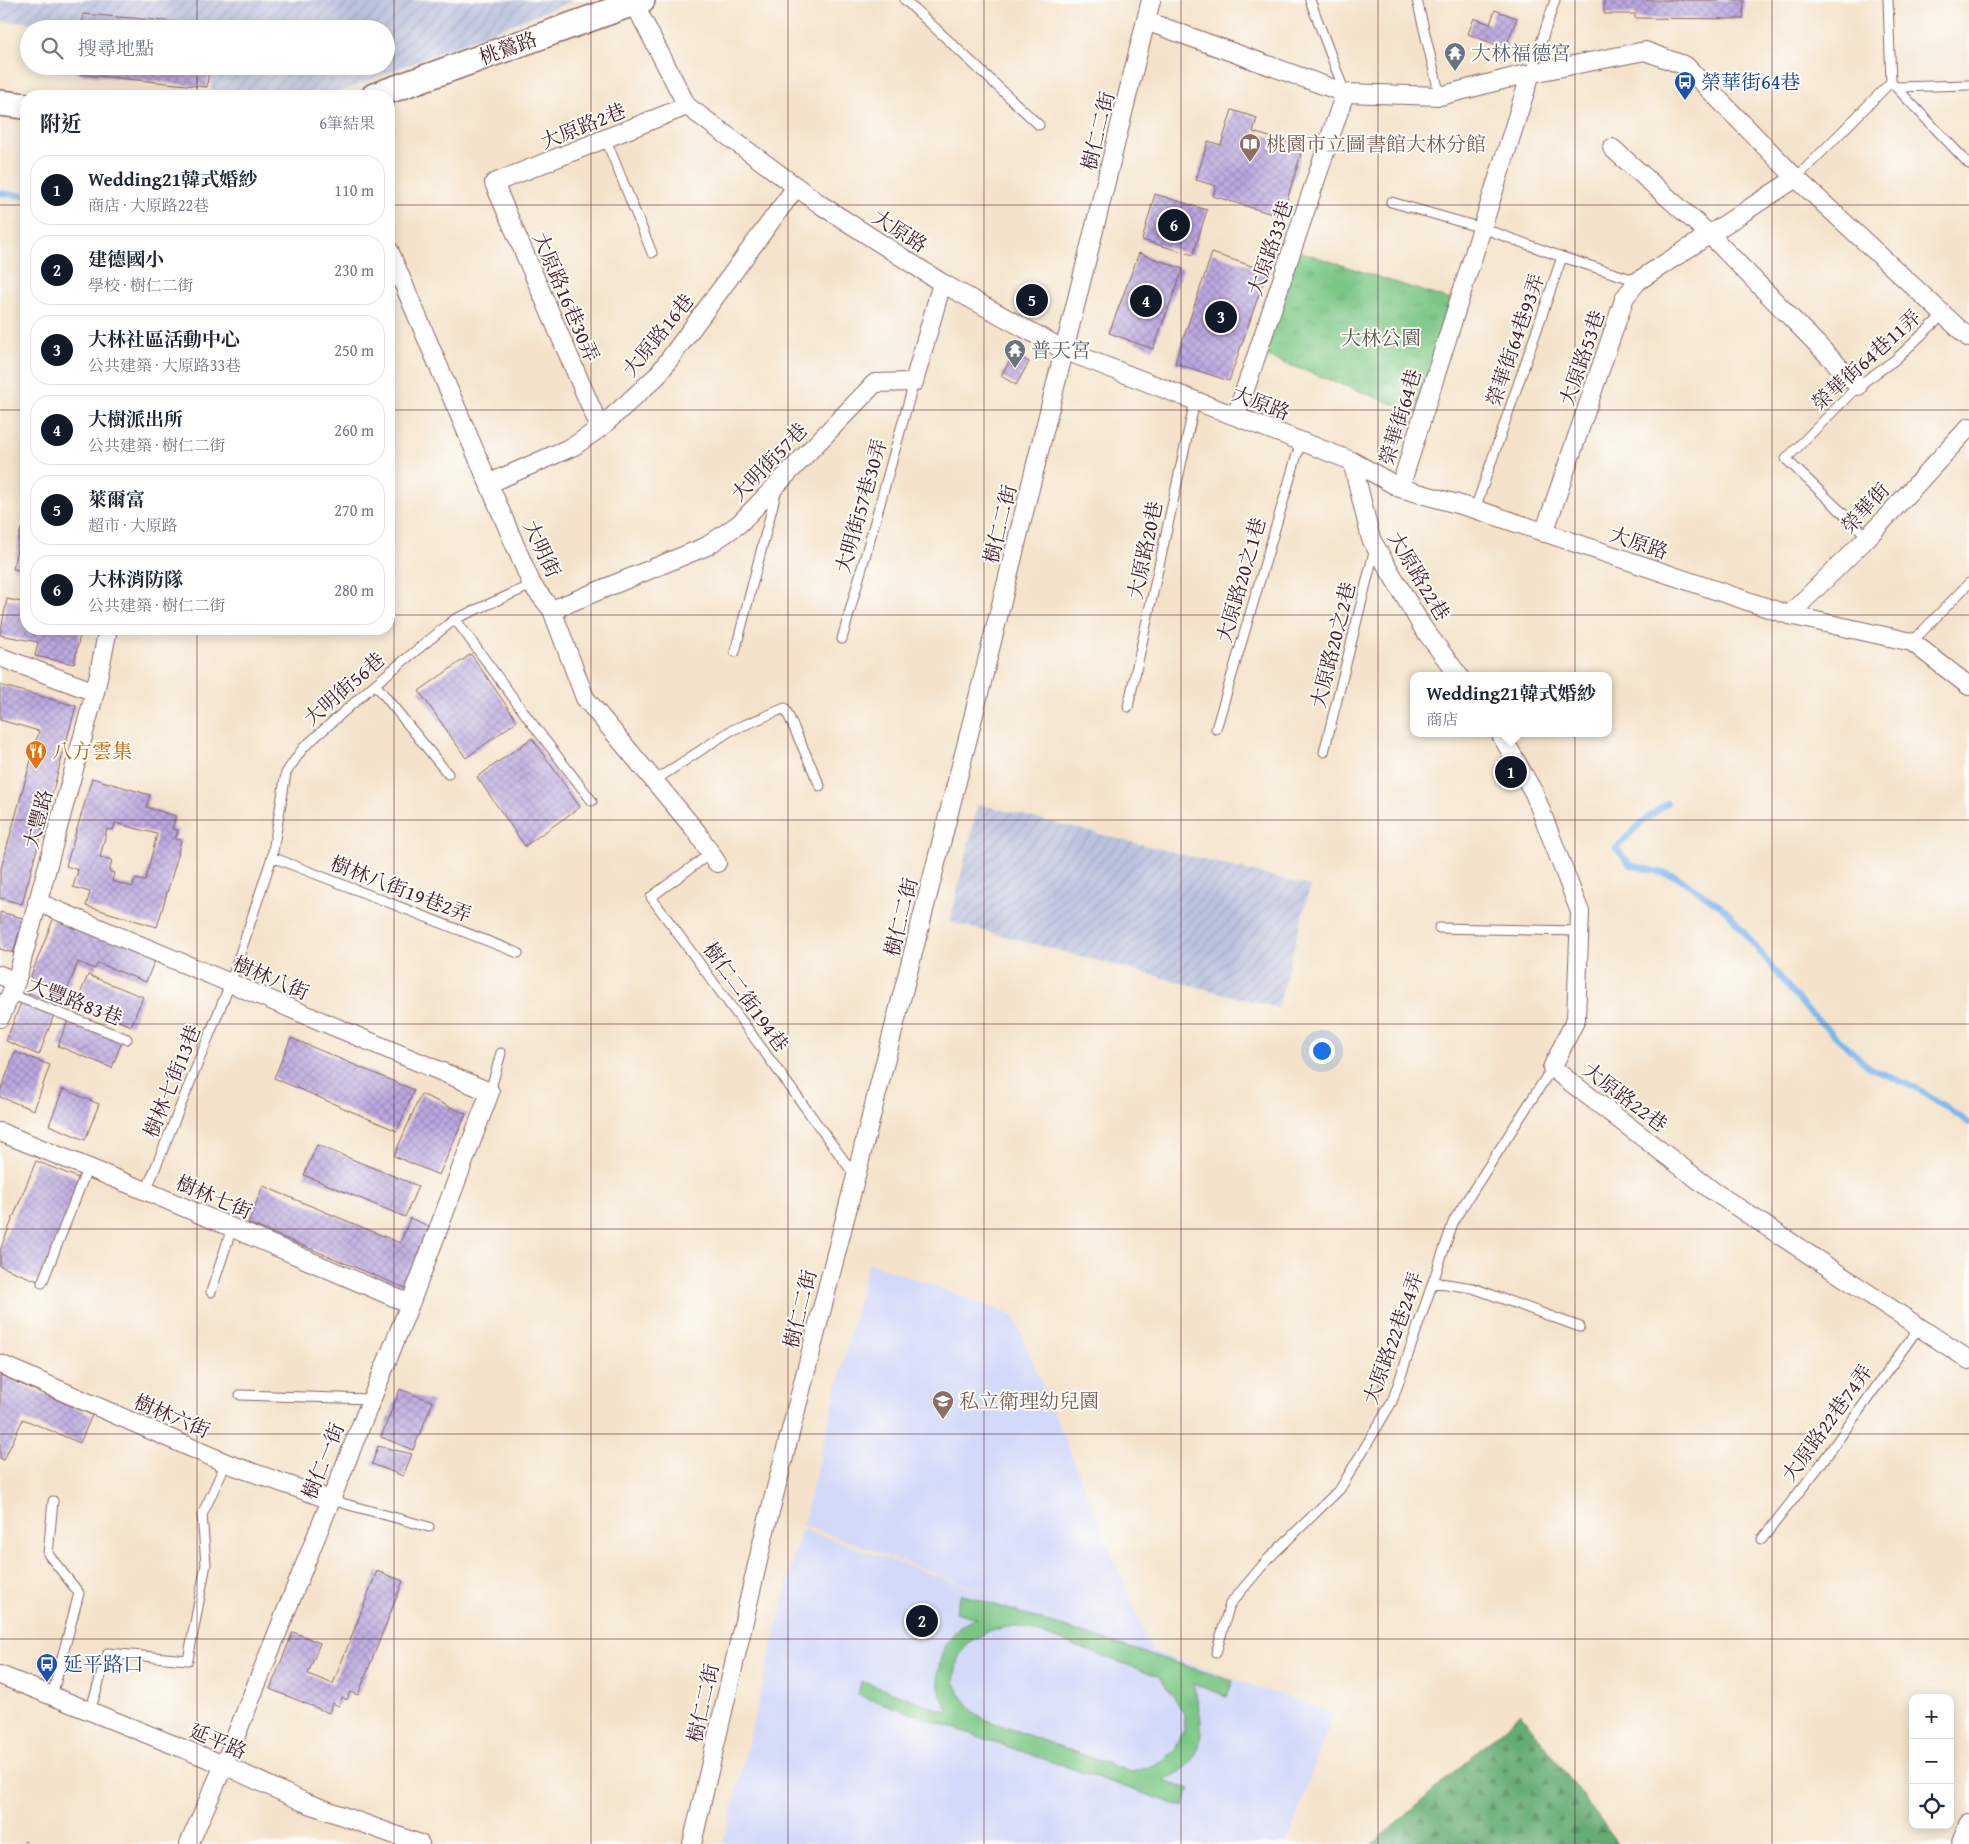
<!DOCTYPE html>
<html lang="zh-TW">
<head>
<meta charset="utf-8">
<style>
	:root { --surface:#fff; --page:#f2f2f3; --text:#1f2937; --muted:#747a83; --line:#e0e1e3; --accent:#111827 }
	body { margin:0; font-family:"Gentium Book Plus","Noto Serif TC",serif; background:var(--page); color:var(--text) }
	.controls { position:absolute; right:15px; bottom:15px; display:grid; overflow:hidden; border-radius:10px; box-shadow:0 2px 12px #0003 }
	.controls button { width:45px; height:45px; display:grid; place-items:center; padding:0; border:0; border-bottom:1px solid var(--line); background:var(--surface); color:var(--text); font:25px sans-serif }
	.you { position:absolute; left:1321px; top:1050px; width:18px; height:18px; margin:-12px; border:4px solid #fff; border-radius:50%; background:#1a73e8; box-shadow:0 0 0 8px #1a73e833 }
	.badge { display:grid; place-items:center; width:32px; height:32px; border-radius:50%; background:var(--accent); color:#fff; font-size:16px; font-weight:700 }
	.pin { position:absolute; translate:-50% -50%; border:2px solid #fff; box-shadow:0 1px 5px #0006 }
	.popup { position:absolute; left:1410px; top:672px; width:202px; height:65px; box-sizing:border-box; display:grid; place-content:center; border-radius:10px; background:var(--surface); filter:drop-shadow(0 1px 4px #0005); font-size:16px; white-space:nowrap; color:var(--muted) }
	.popup b { font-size:19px; color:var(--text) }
	.popup::after { content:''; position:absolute; left:50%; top:100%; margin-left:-10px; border:10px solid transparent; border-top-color:var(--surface) }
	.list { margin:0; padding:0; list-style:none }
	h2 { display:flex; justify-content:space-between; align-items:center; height:65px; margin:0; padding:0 20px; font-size:21px }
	h2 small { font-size:16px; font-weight:400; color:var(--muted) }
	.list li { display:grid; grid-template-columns:32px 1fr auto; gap:15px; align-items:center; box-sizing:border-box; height:70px; margin:0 10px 10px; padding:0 10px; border:1px solid var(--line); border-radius:20px }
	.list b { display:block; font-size:19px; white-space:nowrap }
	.list p { margin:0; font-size:16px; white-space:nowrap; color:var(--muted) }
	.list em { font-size:16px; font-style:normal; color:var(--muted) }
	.icon { flex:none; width:28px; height:28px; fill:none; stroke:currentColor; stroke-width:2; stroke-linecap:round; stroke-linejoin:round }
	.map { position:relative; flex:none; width:1969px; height:1844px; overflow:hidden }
	.search { position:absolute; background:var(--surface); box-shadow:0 2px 12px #0003; left:20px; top:20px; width:375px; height:55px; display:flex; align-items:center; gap:12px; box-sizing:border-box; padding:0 18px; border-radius:28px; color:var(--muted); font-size:19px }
	.panel { position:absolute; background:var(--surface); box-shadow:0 2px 12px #0003; left:20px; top:90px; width:375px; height:545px; border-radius:20px }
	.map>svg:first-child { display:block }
	.built { fill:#d2d9f9 }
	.industrial { fill:url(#industrial-furrows) }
	.grass { fill:#7ac785; stroke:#627358; fill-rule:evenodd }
	.forest { fill:url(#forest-firs); stroke:#56664e }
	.park { fill:url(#park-tufts); stroke:#627358 }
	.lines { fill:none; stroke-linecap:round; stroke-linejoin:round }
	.stream { stroke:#7db7ee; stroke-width:6 }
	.building { fill:url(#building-cross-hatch); fill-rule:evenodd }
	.service-casing { stroke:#866463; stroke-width:11 }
	.minor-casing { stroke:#866463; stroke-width:20 }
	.secondary-casing { stroke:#866463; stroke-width:28 }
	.path { stroke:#866463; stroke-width:3; stroke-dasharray:1 4; stroke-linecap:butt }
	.service { stroke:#fff; stroke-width:9 }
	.minor { stroke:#fff; stroke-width:18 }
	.secondary { stroke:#fff; stroke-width:25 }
	.grid { fill:none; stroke:#4a1f2b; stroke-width:1; stroke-opacity:0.55 }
	.labels { text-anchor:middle; stroke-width:4; stroke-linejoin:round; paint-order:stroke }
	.street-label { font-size:20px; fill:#4a1f2b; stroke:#fdfcf7 }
	.worship-label { font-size:20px; fill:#5b616d; stroke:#fdfcf7; text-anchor:start }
	.transit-label { font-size:20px; fill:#164399; stroke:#fdfcf7; text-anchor:start }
	.education-label { font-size:20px; fill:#785e54; stroke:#fdfcf7; text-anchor:start }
	.park-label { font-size:20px; fill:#5b5a4a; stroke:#fdfcf7 }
	.food-label { font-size:20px; fill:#c56008; stroke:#fdfcf7; text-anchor:start }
</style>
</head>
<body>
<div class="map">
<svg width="1969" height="1844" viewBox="0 0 1969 1844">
	<defs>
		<pattern id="industrial-furrows" width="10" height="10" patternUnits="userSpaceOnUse" patternTransform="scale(1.25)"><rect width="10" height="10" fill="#bcc3de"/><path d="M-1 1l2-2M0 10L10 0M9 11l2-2" fill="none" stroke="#a3a7bf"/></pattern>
		<pattern id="forest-firs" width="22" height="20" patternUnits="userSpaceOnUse" patternTransform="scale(1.25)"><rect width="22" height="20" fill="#63ac72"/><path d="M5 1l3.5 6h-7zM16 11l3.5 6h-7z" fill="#548b5e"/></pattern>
		<pattern id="park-tufts" width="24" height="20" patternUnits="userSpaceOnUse" patternTransform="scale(1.25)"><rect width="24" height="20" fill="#7ac785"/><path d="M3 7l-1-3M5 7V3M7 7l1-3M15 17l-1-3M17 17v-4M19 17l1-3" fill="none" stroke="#6baa73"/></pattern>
		<pattern id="building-cross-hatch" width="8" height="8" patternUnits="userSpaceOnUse" patternTransform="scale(1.25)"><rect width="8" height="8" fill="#bca9e1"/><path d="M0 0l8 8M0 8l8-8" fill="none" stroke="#9b89b7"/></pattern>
	</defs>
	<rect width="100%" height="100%" fill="#fdfcf7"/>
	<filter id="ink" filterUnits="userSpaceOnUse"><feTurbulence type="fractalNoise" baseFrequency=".02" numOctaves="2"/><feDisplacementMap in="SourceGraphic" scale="10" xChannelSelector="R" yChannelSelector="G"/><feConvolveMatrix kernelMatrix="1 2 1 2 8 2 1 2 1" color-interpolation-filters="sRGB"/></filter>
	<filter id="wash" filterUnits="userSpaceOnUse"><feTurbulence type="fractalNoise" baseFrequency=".0096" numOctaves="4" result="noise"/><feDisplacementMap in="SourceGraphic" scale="20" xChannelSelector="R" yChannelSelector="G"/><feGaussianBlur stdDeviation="1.12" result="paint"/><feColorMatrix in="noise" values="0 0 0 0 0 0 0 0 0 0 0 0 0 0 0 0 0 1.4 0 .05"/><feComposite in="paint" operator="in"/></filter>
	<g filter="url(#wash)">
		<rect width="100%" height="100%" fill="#f4e3ca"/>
		<path class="built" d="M868,1262L1014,1316L1152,1651L1333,1713L1287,1844H723L801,1529L1022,1605L803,1525Z"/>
		<path class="industrial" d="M0,0H574L329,96H212L210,66H386V29H180L0,21Z
			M978,804L1310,886L1278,1008L950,922Z"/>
		<path class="grass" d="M961,1594L1233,1681L1227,1696L1193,1684C1201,1713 1210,1746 1184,1769C1178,1774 1169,1777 1163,1781L1190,1789L1183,1807L858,1695L861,1681L949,1713C947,1707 943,1701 941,1695C933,1672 942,1643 960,1627C964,1623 971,1621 977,1618L955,1612ZM1010,1627H1022L1158,1676L1174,1697L1184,1714V1730L1176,1748L1163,1760L1147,1768L1131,1772L986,1720L975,1713L960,1694L954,1681L958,1658L967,1643L991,1630Z"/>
		<path class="forest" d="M1521,1713L1618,1844H1373Z"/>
		<path class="park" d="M1292,249L1453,301L1418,413L1262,355Z"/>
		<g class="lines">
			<path class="stream" d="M0,193L26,196
				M1667,803L1641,823L1616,848L1630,865L1676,876L1726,910L1807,1010L1869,1067L1924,1092L1969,1123"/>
		</g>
		<g id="blocks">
			<path class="building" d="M1604,0H1744L1743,19L1635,18V14H1604Z
				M1495,10L1517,18L1505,48L1468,34L1474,18L1490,24Z
				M83,14L213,25L212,29H82Z
				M78,66H209L207,87L78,74Z
				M1232,110L1257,118L1253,132L1303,147L1282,217L1213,196L1216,186L1196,180L1208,141L1221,145Z
				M1155,194L1207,210L1193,255L1142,240Z
				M1139,253L1183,269L1153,349L1109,333Z
				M1212,253L1267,271L1229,381L1175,363Z
				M1014,353L1029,362L1016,385L1001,376Z
				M21,529L26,530V571L13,569Z
				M7,599L26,603V629H81L74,664L35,656L38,642L0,635Z
				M471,654L517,721L466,758L419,691Z
				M0,685L76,706L22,904L0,898V872L39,731L0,720Z
				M532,738L580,807L525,846L477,777Z
				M92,778L150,795L146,807L176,816L172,829L178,830L175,839L181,840L178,852H179L157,927L86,906L90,892L73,887L78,870L66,866ZM115,823L157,834L145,881L135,879L133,887L112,881L114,873L109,871L112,860L100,857L107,829L113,830Z
				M0,912L23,918L13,953L0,949Z
				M56,912L158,952L146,982L98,963L95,969L78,962L66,993L30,978Z
				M88,975L143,997L131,1026L76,1004Z
				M25,992L58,1004L39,1055L6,1041Z
				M68,1020L122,1041L112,1068L58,1046Z
				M291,1038L414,1090L397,1131L274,1078Z
				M15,1052L50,1065L34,1110L0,1097V1092Z
				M63,1089L99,1104L85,1140L49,1125Z
				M421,1094L466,1114L439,1175L394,1156Z
				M317,1145L418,1186L405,1217L304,1175Z
				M36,1161L81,1179L40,1282L0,1266V1250Z
				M263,1186L400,1243L410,1218L435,1229L410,1290L248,1223Z
				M0,1375L92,1415L80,1443L23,1419L4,1460L0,1458Z
				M400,1389L433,1402L413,1450L381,1437Z
				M378,1446L412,1454L403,1476L372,1464Z
				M377,1571L403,1581L358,1695L350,1692L347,1700L342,1697L339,1706L332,1703L329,1713L270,1689L293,1632L320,1643L308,1674L333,1684Z"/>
		</g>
	</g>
	<g filter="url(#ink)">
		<use href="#blocks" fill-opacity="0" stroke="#866463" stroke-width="1"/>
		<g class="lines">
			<g class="service-casing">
				<path id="service" d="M905,0L1039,125
					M1310,0L1345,93
					M1417,0L1440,96
					M1888,0L1891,82L1969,164
					M1531,73L1555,0
					M1896,87L1969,85
					M606,140L652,253
					M1796,178L1891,82
					M1391,202L1482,228L1562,257
					M1475,509L1562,257L1638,281
					M1868,537L1786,459L1858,386L1896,359L1944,314
					M455,619L531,722L592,801
					M842,639L914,382
					M1912,642L1969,583
					M735,652L777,489
					M375,684L448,774
					M1128,707L1195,401
					M1216,729L1301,441
					M1324,752L1375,548
					M654,781L730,731L785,708L820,786
					M711,853L651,897L856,1177
					M272,857L518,953
					M1439,928L1578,931
					M10,994L127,1039
					M490,1092L501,1053
					M146,1191L230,984L272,857L286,773L303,748L375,684L455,619L532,585
					M1433,1282L1473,1288L1580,1327
					M42,1283L88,1167
					M211,1292L232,1228
					M240,1395L371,1399
					M331,1500L429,1527
					M1762,1539L1818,1468L1919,1327
					M1216,1653L1230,1604L1268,1559L1340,1489L1392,1402L1454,1220L1552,1068
					M52,1696L79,1593L48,1554L53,1501
					M90,1711L108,1653L188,1660L206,1564L202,1515L226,1463"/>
			</g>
			<g class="minor-casing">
				<path id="minor" d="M634,3L687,106L821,205L942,283L1066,351L1352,461L1400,488L1475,509L1789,615L1912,642L1969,686
					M1146,21L1345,93L1440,96L1522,75L1645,51L1686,66L1796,178L1969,338
					M1612,148L1710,235L1858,386
					M389,250L532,585L552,610L585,698L696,831L717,863
					M1236,416L1345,93
					M600,428L494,183L687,106
					M1352,461L1371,539L1423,628L1459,676
					M490,483L574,446L600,428L657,376L796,187
					M1400,488L1531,73
					M1544,533L1625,297L1638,281L1796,178
					M552,610L707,546L739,524L875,383L914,382L942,283
					M1789,615L1868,537L1969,427
					M0,657L95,692
					M1500,733L1534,793L1580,912L1576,1019L1552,1068L1713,1191L1969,1360
					M37,902L490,1092L410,1304L224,1765L189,1844
					M0,975L16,982
					M0,1018L16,982L95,692L108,629
					M0,1132L146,1191L410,1304
					M0,1364L226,1463L331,1500
					M0,1675L224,1765L304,1802L420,1844
					M692,1844L764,1535L968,738L1151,0
					M1961,1844L1969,1824"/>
			</g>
			<g class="secondary-casing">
				<path id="secondary" d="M374,96L642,0
					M0,103L26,106"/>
			</g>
			<path class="path" d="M25,1841L26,1844"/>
			<use href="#service" class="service"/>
			<use href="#minor" class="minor"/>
			<use href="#secondary" class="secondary"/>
		</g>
	</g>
	<path class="grid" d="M197,0V29M394,0V1844M591,0V1844M788,0V1844M984,0V1844M1181,0V1844M1378,0V1844M1575,0V1844M1772,0V1844M197,66V96M0,205H26M389,205H1969M0,410H26M389,410H1969M0,615H26M389,615H1969M197,629V1844M0,820H1969M0,1024H1969M0,1229H1969M0,1434H1969M0,1639H1969"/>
	<defs>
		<g id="temple-pin" transform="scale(1.125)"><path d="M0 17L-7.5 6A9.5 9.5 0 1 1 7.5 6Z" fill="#6b7280" stroke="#fdfcf7"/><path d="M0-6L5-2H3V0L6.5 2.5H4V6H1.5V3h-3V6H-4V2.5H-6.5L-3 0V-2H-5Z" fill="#fff"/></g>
		<g id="bus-pin" transform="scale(1.125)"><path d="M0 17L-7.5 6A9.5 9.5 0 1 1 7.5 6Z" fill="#1a4fb4" stroke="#fdfcf7"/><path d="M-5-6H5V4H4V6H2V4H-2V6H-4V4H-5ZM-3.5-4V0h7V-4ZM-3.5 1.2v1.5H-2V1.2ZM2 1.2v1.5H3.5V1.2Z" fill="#fff"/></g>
		<g id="library-pin" transform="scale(1.125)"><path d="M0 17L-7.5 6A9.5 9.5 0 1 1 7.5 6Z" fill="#8d6e63" stroke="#fdfcf7"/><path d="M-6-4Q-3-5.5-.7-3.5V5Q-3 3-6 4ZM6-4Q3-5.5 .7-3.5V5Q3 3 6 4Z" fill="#fff"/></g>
		<g id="restaurant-pin" transform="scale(1.125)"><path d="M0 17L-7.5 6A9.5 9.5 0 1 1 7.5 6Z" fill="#e8710a" stroke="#fdfcf7"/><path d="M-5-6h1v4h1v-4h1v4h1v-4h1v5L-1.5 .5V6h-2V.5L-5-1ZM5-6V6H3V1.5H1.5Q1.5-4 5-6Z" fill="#fff"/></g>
		<g id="school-pin" transform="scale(1.125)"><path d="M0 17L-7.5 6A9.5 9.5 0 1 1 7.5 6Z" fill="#8d6e63" stroke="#fdfcf7"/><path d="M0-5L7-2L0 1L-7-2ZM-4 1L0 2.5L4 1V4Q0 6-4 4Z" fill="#fff"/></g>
	</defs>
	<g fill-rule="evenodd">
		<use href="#temple-pin" x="1455" y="53"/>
		<use href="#bus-pin" x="1685" y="82"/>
		<use href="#library-pin" x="1250" y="144"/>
		<use href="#temple-pin" x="1015" y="350"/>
		<use href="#restaurant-pin" x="36" y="751"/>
		<use href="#school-pin" x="943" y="1401"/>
		<use href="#bus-pin" x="47" y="1664"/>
	</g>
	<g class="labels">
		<g class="street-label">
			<text transform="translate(508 48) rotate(-20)" y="7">桃鶯路</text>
			<text transform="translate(583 126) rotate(-22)" y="7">大原路2巷</text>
			<text transform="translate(1098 131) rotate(-76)" y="7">樹仁二街</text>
			<text transform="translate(900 231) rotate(33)" y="7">大原路</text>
			<text transform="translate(1270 248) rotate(-71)" y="7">大原路33巷</text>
			<text transform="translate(566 297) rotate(67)" y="7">大原路16巷30弄</text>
			<text transform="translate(658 335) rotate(-51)" y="7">大原路16巷</text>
			<text transform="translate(1515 340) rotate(-71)" y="7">榮華街64巷93弄</text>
			<text transform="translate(1582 358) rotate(-71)" y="7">大原路53巷</text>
			<text transform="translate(1866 360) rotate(-42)" y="7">榮華街64巷11弄</text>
			<text transform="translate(1261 403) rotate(21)" y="7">大原路</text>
			<text transform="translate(1400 417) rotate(-73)" y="7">榮華街64巷</text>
			<text transform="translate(769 462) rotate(-46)" y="7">大明街57巷</text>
			<text transform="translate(861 506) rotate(-74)" y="7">大明街57巷30弄</text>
			<text transform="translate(1865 508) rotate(-47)" y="7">榮華街</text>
			<text transform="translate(1000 524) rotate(-76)" y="7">樹仁二街</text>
			<text transform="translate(1639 543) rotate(19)" y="7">大原路</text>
			<text transform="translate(542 549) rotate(65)" y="7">大明街</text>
			<text transform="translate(1145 550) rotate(-78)" y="7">大原路20巷</text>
			<text transform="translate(1419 576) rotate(59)" y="7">大原路22巷</text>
			<text transform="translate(1241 580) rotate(-74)" y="7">大原路20之1巷</text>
			<text transform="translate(1333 645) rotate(-76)" y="7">大原路20之2巷</text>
			<text transform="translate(344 689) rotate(-41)" y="7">大明街56巷</text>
			<text transform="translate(38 819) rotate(-75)" y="7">大豐路</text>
			<text transform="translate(401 889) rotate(21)" y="7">樹林八街19巷2弄</text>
			<text transform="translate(901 917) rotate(-76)" y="7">樹仁二街</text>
			<text transform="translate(271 978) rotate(23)" y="7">樹林八街</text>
			<text transform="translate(746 997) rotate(54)" y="7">樹仁二街194巷</text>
			<text transform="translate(75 1001) rotate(21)" y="7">大豐路83巷</text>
			<text transform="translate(172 1081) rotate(-68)" y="7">樹林七街13巷</text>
			<text transform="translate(1625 1097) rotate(37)" y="7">大原路22巷</text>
			<text transform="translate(214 1197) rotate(23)" y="7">樹林七街</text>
			<text transform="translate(800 1309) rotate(-76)" y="7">樹仁二街</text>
			<text transform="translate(1393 1338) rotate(-70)" y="7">大原路22巷24弄</text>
			<text transform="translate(172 1416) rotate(23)" y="7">樹林六街</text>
			<text transform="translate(1827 1423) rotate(-54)" y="7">大原路22巷74弄</text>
			<text transform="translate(323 1461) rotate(-68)" y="7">樹仁一街</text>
			<text transform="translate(703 1703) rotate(-77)" y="7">樹仁二街</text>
			<text transform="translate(218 1741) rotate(23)" y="7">延平路</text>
		</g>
		<g class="worship-label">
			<text x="1471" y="60">大林福德宮</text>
			<text x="1031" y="357">普天宮</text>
		</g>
		<g class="transit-label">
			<text x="1701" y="89">榮華街64巷</text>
			<text x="63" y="1671">延平路口</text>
		</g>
		<g class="education-label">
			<text x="1266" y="151">桃園市立圖書館大林分館</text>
			<text x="959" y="1408">私立衛理幼兒園</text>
		</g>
		<g class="park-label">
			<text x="1381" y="345">大林公園</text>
		</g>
		<g class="food-label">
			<text x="52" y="758">八方雲集</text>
		</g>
	</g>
</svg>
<div class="controls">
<button>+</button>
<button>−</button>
<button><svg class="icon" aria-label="locate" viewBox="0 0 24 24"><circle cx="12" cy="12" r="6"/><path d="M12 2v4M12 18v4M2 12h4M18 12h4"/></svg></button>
</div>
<div class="you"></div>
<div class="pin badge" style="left:1511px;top:772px">1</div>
<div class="popup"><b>Wedding21韓式婚紗</b>商店</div>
<div class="pin badge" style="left:922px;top:1621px">2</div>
<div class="pin badge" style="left:1221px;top:317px">3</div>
<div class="pin badge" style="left:1146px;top:301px">4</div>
<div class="pin badge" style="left:1032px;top:300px">5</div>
<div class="pin badge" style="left:1174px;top:225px">6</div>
<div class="search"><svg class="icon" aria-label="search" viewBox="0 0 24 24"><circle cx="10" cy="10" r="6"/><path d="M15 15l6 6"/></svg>搜尋地點</div>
<section class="panel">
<h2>附近<small>6筆結果</small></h2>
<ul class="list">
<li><span class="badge">1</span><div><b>Wedding21韓式婚紗</b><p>商店 · 大原路22巷</p></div><em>110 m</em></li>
<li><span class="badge">2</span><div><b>建德國小</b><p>學校 · 樹仁二街</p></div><em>230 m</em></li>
<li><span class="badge">3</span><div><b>大林社區活動中心</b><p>公共建築 · 大原路33巷</p></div><em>250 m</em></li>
<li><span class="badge">4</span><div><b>大樹派出所</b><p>公共建築 · 樹仁二街</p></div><em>260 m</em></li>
<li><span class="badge">5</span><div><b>萊爾富</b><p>超市 · 大原路</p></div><em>270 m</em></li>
<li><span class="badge">6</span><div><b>大林消防隊</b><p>公共建築 · 樹仁二街</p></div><em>280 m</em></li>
</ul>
</section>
</div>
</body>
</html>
